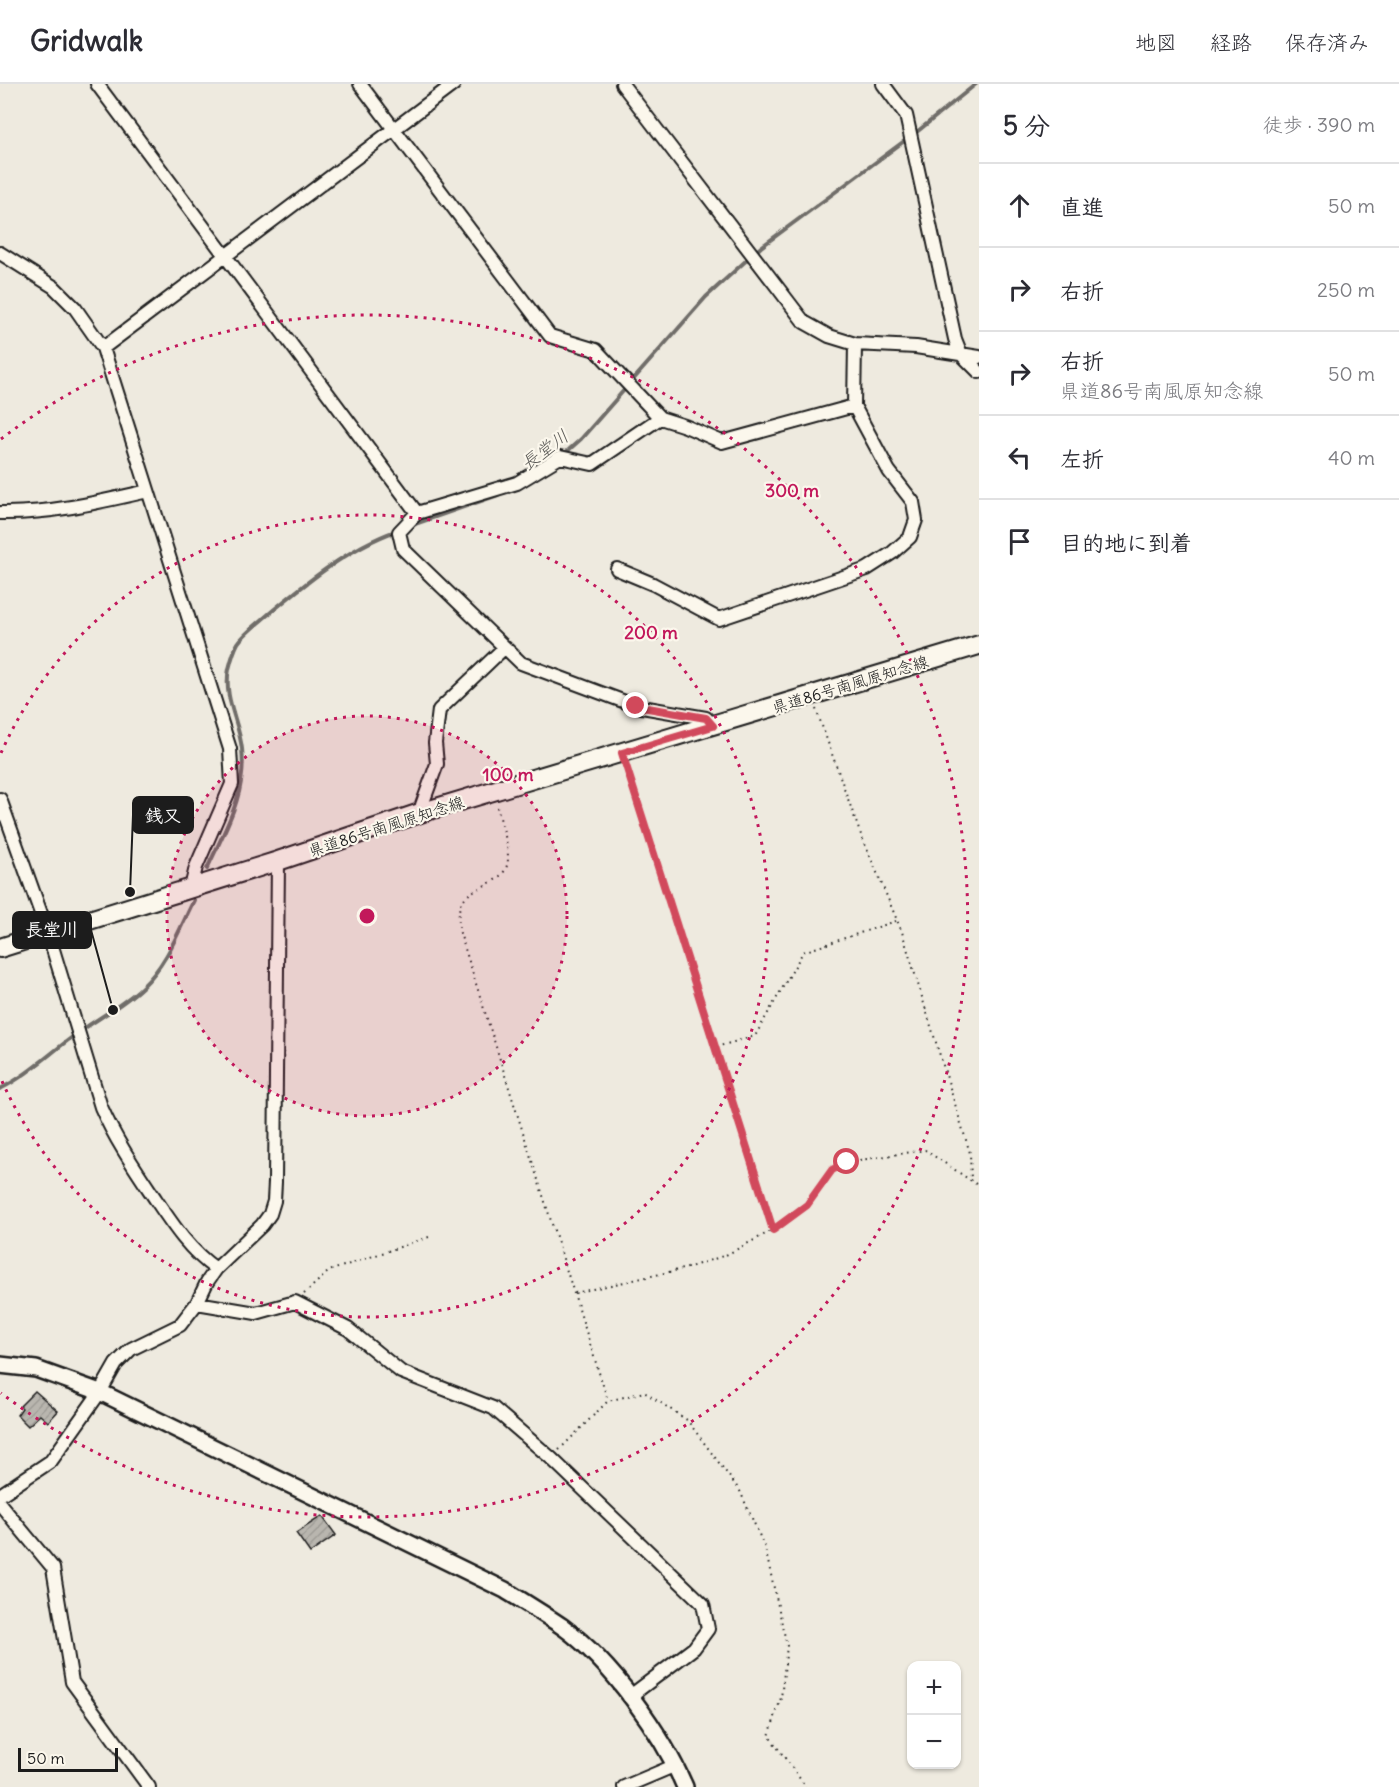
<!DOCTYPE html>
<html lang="ja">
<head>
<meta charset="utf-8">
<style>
	:root { --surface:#fff; --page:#f7f7f7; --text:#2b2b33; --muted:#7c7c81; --line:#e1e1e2 }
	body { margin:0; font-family:Delius,"Klee One",sans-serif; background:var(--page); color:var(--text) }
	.controls { position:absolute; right:18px; bottom:18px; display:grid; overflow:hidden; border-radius:12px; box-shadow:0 2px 4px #0004 }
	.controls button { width:54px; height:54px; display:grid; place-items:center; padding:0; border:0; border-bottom:2px solid var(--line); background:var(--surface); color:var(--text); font:30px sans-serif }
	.scale { position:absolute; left:18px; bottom:15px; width:100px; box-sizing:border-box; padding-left:6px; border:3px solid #1c1c1c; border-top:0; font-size:16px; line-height:21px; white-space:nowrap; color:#1c1c1c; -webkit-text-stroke:4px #fbf7ec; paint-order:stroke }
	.stop { position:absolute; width:18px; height:18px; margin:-14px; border:4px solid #d1495b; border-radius:50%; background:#fff }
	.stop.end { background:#d1495b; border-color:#fff; box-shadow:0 2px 6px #0008 }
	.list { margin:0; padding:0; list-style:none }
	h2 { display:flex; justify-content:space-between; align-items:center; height:78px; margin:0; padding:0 24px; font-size:26px }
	h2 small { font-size:20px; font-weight:400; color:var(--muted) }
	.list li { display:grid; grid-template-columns:39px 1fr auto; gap:18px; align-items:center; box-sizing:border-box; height:84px; padding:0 24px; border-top:2px solid var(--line) }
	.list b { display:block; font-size:22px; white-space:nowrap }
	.list p { margin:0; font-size:20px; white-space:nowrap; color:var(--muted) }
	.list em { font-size:20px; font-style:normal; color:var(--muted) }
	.icon { flex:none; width:33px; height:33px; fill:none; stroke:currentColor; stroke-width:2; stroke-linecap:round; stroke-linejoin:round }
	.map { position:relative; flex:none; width:979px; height:1703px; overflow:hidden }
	header { display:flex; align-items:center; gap:36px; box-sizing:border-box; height:84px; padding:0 30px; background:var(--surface); border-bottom:2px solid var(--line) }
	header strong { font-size:28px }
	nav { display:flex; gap:33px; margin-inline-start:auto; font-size:21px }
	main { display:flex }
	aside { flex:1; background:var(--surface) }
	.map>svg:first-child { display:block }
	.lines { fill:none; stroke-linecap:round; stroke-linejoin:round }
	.stream { stroke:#6f6d69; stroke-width:4 }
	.building { fill:url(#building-hatch); stroke:#1c1c1c; stroke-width:1.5 }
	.minor-casing { stroke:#1c1c1c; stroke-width:16 }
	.tertiary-casing { stroke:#1c1c1c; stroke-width:20 }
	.primary-casing { stroke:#1c1c1c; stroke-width:22 }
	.path { stroke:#1c1c1c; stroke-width:2; stroke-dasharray:1.5 4.5; stroke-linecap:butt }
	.minor { stroke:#fbf7ec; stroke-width:12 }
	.tertiary { stroke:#fbf7ec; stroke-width:15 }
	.primary { stroke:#fbf7ec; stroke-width:18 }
	.route { stroke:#d1495b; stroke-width:8 }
	.ring { fill:none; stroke:#c2185b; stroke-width:3; stroke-dasharray:3 6 }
	.labels { text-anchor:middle; stroke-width:4.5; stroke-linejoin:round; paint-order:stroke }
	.street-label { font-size:16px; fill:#1c1c1c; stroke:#fbf7ec }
	.water-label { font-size:18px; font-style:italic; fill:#5a5956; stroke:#fbf7ec }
	.centre { fill:#c2185b; stroke:#fbf7ec; stroke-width:3 }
	.ring-label { font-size:18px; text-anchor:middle; font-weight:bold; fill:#c2185b; stroke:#fbf7ec; stroke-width:4.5; stroke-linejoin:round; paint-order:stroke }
	.leader { fill:none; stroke:#1c1c1c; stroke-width:2 }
	.callout-dot { fill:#1c1c1c; stroke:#fbf7ec; stroke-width:2 }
	.callout { fill:#1c1c1c; stroke:#1c1c1c; stroke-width:2 }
	.callout-label { font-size:18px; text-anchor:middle; font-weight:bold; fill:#fff }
</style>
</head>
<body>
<header>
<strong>Gridwalk</strong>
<nav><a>地図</a><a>経路</a><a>保存済み</a></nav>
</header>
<main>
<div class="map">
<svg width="979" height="1703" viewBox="0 0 979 1703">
	<defs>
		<pattern id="building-hatch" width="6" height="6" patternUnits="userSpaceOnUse" patternTransform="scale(1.5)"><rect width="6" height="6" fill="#b9b6af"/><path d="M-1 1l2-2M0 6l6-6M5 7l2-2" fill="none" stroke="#9e9c96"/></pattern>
	</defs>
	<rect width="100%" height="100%" fill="#eeeadf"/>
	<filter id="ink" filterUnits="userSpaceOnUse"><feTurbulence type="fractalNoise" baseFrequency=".0167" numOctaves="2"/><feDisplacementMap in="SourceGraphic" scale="12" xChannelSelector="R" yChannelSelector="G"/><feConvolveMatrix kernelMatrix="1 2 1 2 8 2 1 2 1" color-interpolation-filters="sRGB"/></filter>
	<g filter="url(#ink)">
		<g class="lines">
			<path class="stream" d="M913,51L976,0
				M563,371L581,355L706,213L761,163L907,55
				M412,441L498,411
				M207,785C225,745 247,710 242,665C239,637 223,614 229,585C231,577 234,566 238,559C244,550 256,541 264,534C302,502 349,463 396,447
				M0,1005C26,992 47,972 71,954C94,936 121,923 142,903C167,880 179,846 194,816"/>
		</g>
		<path class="building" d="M35,1307L58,1327L48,1338L40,1331L28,1342L17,1331L22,1324L20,1322Z
			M322,1432L336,1451L310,1469L296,1449Z"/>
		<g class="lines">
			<g class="minor-casing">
				<path id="minor" d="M97,0L417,429
					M360,0L550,252L596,266L660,334L685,342L722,358L854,322L855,260
					M622,0L804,238L829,252L855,260L916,263L979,273
					M883,0L906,31L955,255L961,270L979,288
					M0,169L54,203L75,224L103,264L230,665L232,700L196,783L191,804
					M103,264L454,0
					M660,334L592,380L560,373L517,399L417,429L399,448L403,465L521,579L636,622L706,634L713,642
					M0,429C50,430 100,418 148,407
					M617,485L653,500L719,535L867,485L892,469L910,453L916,436L913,418L889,387L854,322
					M0,715L48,849L101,1023C114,1053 132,1080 150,1107C169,1135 187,1165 216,1185
					M423,728L422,721L437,680L435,659L439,626L504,564
					M197,1219L256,1229L295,1218L348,1245L401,1288L493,1324L551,1374L703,1520L708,1545L694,1564L629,1613
					M0,1411L51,1377L100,1308L116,1280L131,1265L180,1241L197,1219L207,1198L216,1185L262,1141L270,1130L274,1117L275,1098L278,777
					M0,1420L53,1484L72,1598L149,1703
					M624,1703L676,1681"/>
			</g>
			<g class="tertiary-casing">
				<path id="tertiary" d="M0,1281L36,1285L100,1308L505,1506C524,1518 544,1530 563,1543C611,1578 662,1649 685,1703"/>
			</g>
			<g class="primary-casing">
				<path id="primary" d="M0,864L278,777L423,728L979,561"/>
			</g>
			<path class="path" d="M816,625L859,746L902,848L970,1069L971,1097
				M627,683L773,1146
				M497,723C501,739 508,757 508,774C508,803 468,799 460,822C458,829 459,838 459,846L608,1317
				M716,963L755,952L803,868L896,837
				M575,1209L687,1184L726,1171L773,1146L807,1121L832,1086L847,1078L925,1066L979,1102
				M304,1210L329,1187L432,1152
				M559,1366L608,1317L644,1308L687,1336L740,1407L765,1464L787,1562L781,1614L769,1652L806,1703"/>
			<use href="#minor" class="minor"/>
			<use href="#tertiary" class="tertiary"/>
			<use href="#primary" class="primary"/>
		</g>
	</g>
	<g class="lines" filter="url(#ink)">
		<path class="route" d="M636,622L706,634L713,642L622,669L773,1146L807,1121L832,1086L847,1078"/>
	</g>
	<circle cx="367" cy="832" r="200" fill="#c2185b" fill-opacity=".12"/>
	<g class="ring">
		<circle cx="367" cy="832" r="200"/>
		<path d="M1 669A401 401 0 1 1 1 995"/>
		<path d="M1 355A601 601 0 1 1 1 1309"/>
	</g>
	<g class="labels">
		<g class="street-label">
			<text transform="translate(850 600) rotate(-17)" y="6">県道86号南風原知念線</text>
			<text transform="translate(386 742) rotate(-18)" y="6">県道86号南風原知念線</text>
		</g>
		<g class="water-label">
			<text transform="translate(545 366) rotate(-37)" y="6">長堂川</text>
		</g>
	</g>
	<circle cx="367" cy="832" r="9" class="centre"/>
	<g class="ring-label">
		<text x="792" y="413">300 m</text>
		<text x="651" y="555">200 m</text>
		<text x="508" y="697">100 m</text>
	</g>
	<path class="leader" d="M130 808L133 731M113 926L91 846"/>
	<g class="callout-dot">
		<circle cx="130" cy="808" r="6"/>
		<circle cx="113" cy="926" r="6"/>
	</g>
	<g class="callout">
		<rect x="133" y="713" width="60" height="36" rx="6"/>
		<rect x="13" y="828" width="78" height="36" rx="6"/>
	</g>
	<g class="callout-label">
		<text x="163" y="738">銭又</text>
		<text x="52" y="852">長堂川</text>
	</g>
</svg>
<div class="controls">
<button>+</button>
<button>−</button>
</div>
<div class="scale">50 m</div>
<div class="stop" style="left:847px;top:1078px"></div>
<div class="stop end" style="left:636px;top:622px"></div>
</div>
<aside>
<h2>5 分<small>徒歩 · 390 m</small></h2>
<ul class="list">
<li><svg class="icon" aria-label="ahead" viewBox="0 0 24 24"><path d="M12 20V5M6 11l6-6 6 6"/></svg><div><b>直進</b></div><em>50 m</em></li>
<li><svg class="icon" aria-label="right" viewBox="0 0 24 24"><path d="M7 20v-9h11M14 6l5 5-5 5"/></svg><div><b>右折</b></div><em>250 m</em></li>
<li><svg class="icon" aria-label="right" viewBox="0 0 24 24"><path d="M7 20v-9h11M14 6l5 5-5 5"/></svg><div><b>右折</b><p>県道86号南風原知念線</p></div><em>50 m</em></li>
<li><svg class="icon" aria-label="left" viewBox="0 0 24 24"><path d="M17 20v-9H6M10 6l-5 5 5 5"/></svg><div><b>左折</b></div><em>40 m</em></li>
<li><svg class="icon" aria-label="arrive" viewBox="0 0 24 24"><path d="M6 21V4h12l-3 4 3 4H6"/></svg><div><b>目的地に到着</b></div></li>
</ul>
</aside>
</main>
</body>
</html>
